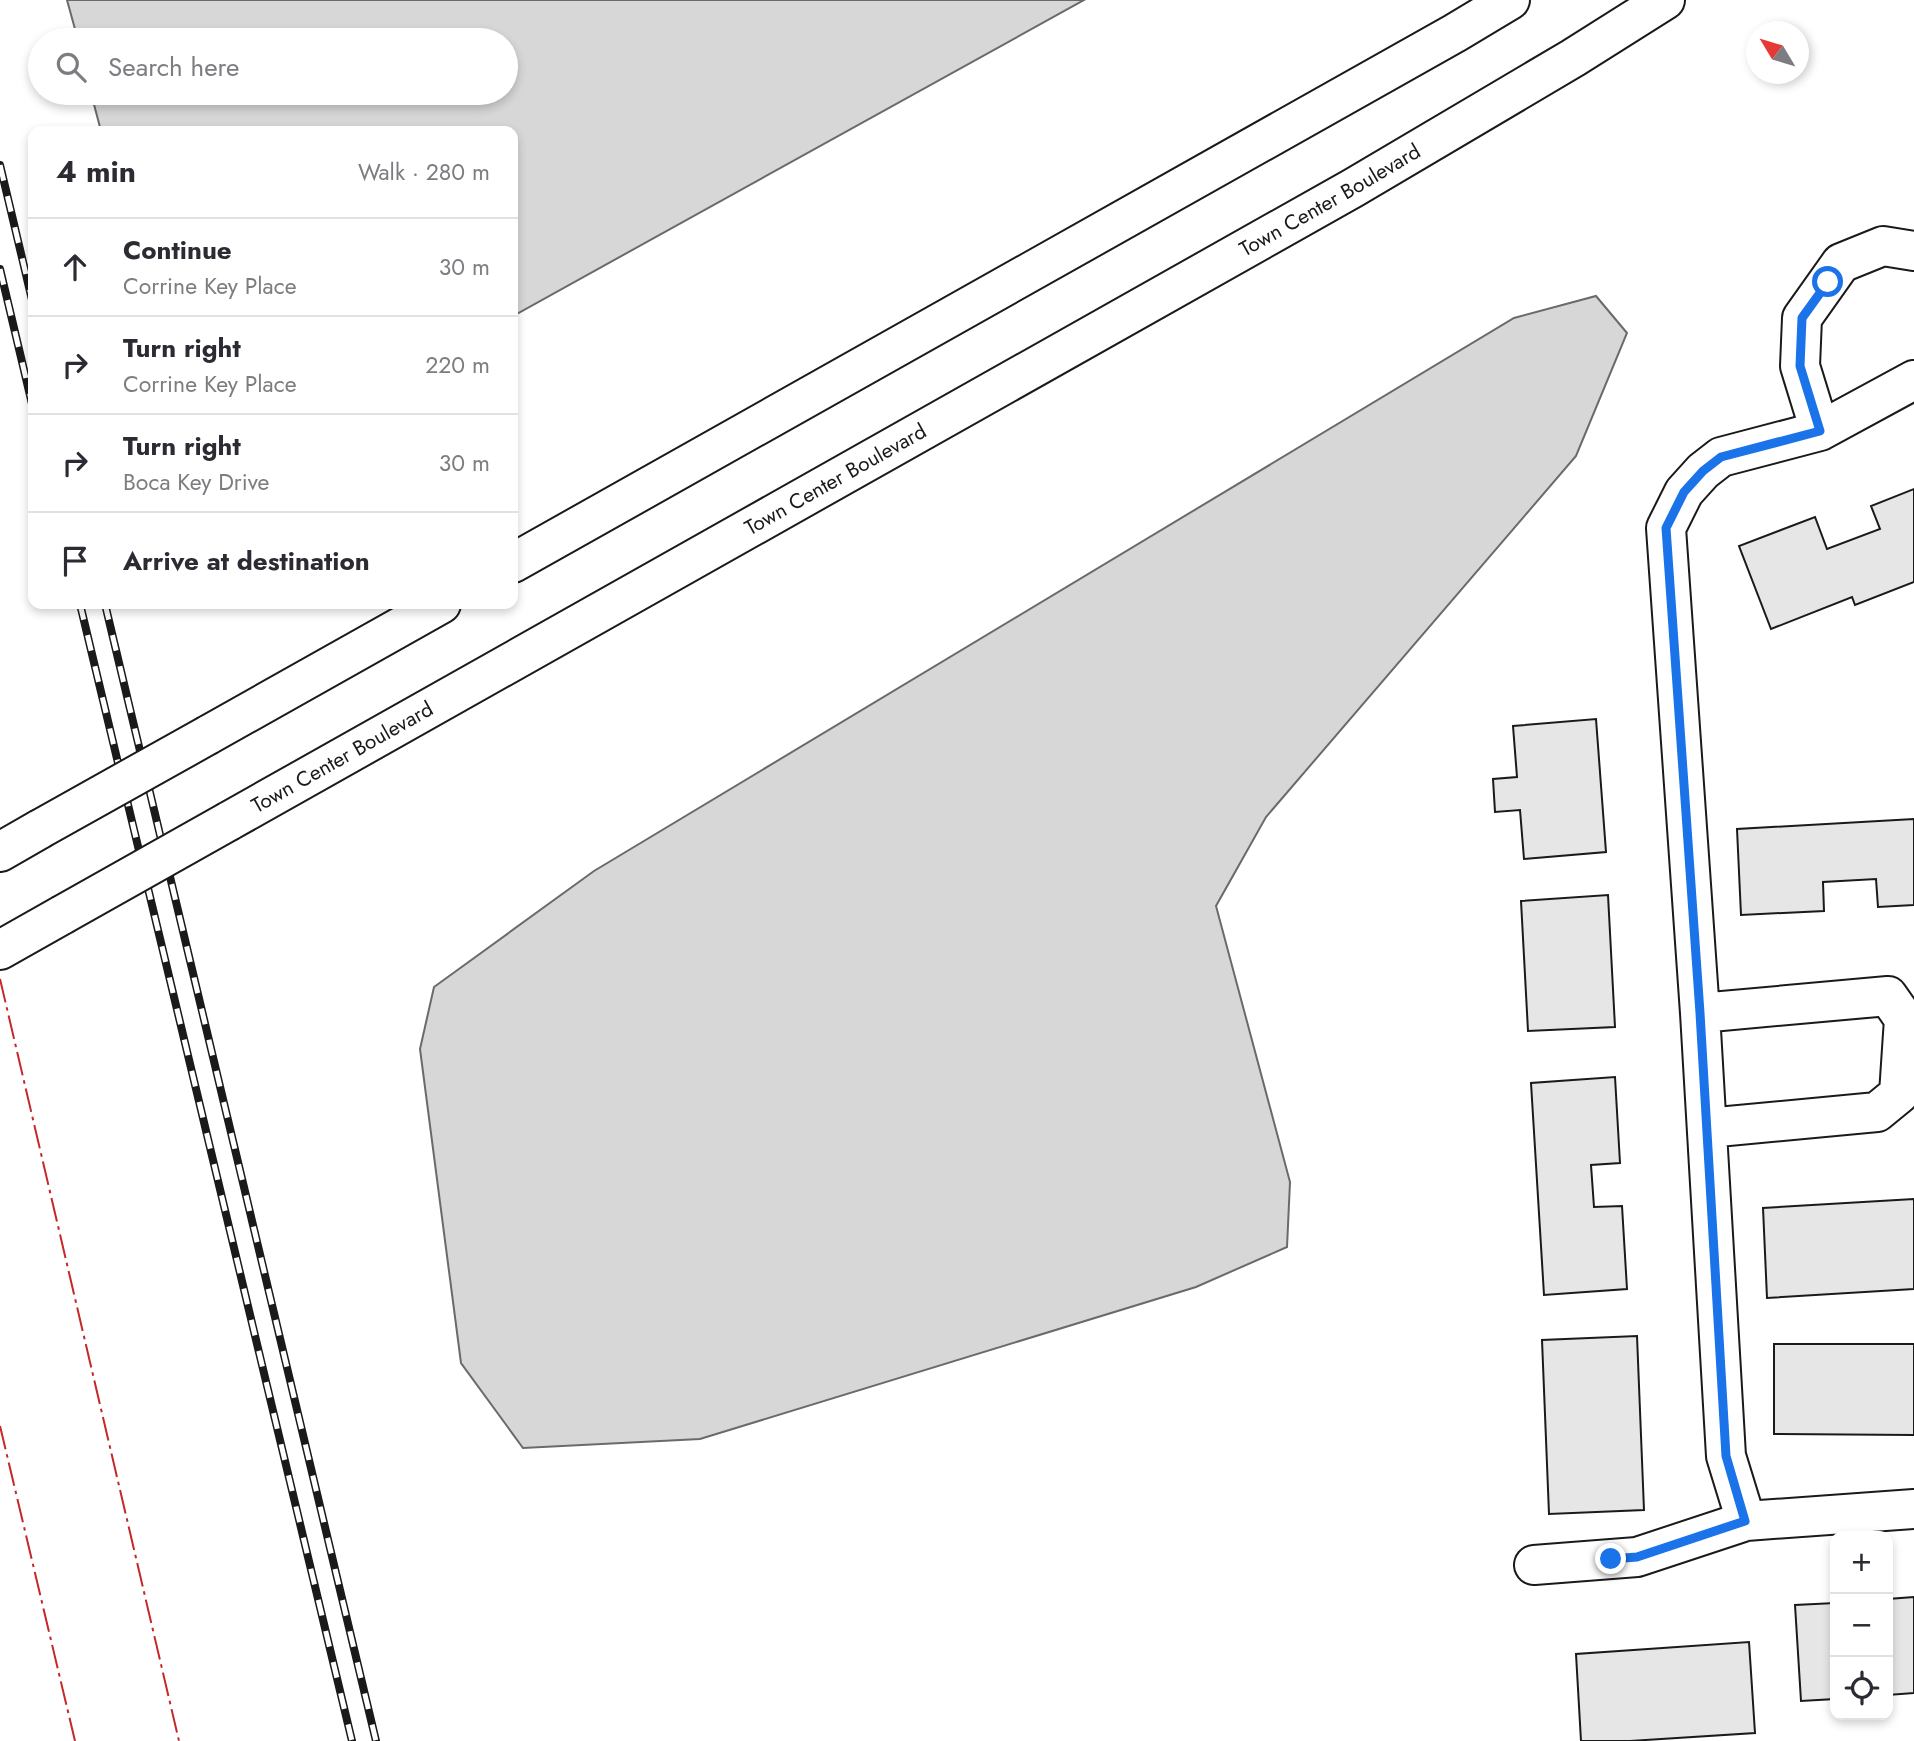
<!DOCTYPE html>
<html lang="en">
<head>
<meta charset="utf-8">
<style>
	:root { --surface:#fff; --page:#f2f2f3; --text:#2b2b33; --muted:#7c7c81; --line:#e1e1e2 }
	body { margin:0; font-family:Jost,sans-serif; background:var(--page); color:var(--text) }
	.controls { position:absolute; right:21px; bottom:21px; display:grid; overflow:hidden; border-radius:14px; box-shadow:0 4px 10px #0003 }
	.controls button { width:63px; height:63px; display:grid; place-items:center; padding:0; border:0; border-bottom:2px solid var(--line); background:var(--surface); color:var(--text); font:35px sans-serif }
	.compass { position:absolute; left:1746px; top:21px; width:63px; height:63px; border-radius:50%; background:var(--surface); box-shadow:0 4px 10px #0003; rotate:308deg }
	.stop { position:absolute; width:21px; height:21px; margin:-16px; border:5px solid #1a73e8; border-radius:50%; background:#fff }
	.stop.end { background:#1a73e8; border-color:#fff; box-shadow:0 2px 7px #0008 }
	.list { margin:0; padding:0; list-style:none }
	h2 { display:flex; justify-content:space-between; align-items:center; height:91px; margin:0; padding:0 28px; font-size:30px }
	h2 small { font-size:23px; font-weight:400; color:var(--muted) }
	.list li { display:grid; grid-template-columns:46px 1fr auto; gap:21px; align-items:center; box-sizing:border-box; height:98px; padding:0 28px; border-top:2px solid var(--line) }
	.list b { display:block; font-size:26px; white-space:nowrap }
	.list p { margin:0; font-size:23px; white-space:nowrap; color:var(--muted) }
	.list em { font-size:23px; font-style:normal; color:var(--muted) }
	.icon { flex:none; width:38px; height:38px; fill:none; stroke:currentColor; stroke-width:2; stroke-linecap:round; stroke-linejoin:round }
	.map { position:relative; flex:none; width:1914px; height:1741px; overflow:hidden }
	.search { position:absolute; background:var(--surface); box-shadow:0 4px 10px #0003; left:28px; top:28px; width:490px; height:77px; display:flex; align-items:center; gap:18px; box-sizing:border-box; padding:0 24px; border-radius:38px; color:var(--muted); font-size:26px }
	.panel { position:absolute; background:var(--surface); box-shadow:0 4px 10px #0003; left:28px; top:126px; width:490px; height:483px; border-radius:14px }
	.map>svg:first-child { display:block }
	.water { fill:#d7d7d7; stroke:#6a6a6a; stroke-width:2 }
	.building { fill:#e6e6e6; stroke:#1a1a1a; stroke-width:2 }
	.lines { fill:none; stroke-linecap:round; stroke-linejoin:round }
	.minor-casing { stroke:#1a1a1a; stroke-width:42 }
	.major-casing { stroke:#1a1a1a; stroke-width:42 }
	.minor { stroke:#fff; stroke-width:38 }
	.major { stroke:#fff; stroke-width:38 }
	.rail-casing { stroke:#1a1a1a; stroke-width:8 }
	.rail { stroke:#fff; stroke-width:5; stroke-dasharray:16; stroke-linecap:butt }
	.major-bridge-casing { stroke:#1a1a1a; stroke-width:42; stroke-linecap:butt }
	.major-bridge { stroke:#fff; stroke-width:38 }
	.power { stroke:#c62828; stroke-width:2; stroke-dasharray:24 5 3.5 5; stroke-linecap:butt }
	.route { stroke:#1a73e8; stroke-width:9 }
	.labels { text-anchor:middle; stroke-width:5; stroke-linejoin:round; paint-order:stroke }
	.street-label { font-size:21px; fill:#1a1a1a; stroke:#fff }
</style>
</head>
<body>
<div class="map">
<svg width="1914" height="1741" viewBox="0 0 1914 1741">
	<rect width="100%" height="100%" fill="#fff"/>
	<path class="water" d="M67,0H1084L513,316V131H101L91,93H506V40H78Z
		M1596,296L1627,333L1576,456L1266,817L1216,906L1290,1182L1287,1247L1196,1287L700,1439L523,1448L461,1363L420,1049L434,987L594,871L1514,318Z"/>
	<path class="building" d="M1914,489V582L1855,605L1852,597L1771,629L1739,546L1815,517L1827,549L1880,529L1871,506Z
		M1596,719L1606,852L1524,859L1520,810L1495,812L1493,779L1517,777L1513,726Z
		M1914,819V905L1878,907L1876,879L1823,882L1824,911L1741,915L1737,829Z
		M1608,895L1615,1027L1528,1031L1521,901Z
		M1615,1077L1620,1163L1591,1165L1594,1207L1622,1206L1627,1289L1544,1295L1531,1083Z
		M1914,1199V1289L1767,1298L1763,1208Z
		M1637,1336L1644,1510L1549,1514L1542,1340Z
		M1774,1344H1914V1435L1774,1434Z
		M1914,1597V1693L1888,1695V1599Z
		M1835,1603V1699L1801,1701L1795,1605Z
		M1749,1642L1755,1733L1630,1741H1581L1576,1654Z"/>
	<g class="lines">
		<g class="minor-casing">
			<path id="minor" d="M1820,431L1800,366L1802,318L1841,263L1883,246L1914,251
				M1700,1013L1888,996L1904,1019L1899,1094L1877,1112L1707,1128
				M1746,1521L1726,1456L1700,1013L1666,528L1684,492L1703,471L1721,457L1820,431L1914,380
				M1534,1565L1637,1557L1746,1521L1914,1509"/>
		</g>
		<g class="major-casing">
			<g id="major">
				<path d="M513,563L1455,33L1510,0"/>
				<path d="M208,735L441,604"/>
				<path id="s1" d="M229,821L1353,188L1573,58L1665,0"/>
				<path d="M0,852L40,829"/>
				<path d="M0,950L62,915"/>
			</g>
		</g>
		<use href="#minor" class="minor"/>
		<use href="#major" class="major"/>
		<g class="rail-casing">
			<path id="rail" d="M0,165L33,304
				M0,269L33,408
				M80,604L352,1741
				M105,604L376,1741"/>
		</g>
		<use href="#rail" class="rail"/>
		<g class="major-bridge-casing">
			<path id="major-bridge" d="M40,829L208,735
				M62,915L229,821"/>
		</g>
		<use href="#major-bridge" class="major-bridge"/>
		<path class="power" d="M0,979L179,1741
			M0,1426L75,1741"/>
	</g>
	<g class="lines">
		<path class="route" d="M1611,1559L1637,1557L1745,1521L1726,1456L1700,1013L1666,528L1684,492L1703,471L1721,457L1820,431L1800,366L1802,318L1828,282"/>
	</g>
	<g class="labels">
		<g class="street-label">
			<text dy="7" stroke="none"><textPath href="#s1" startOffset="1264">Town Center Boulevard</textPath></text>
			<text dy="7" stroke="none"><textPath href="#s1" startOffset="696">Town Center Boulevard</textPath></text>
			<text dy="7" stroke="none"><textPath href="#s1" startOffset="130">Town Center Boulevard</textPath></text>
		</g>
	</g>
</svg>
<div class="controls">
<button>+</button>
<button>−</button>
<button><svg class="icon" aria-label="locate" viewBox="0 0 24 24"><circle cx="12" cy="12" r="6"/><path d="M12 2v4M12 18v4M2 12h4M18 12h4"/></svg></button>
</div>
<svg class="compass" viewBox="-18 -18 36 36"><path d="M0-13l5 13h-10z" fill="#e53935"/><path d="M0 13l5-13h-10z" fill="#7c7c81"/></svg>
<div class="stop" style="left:1828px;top:282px"></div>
<div class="stop end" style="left:1611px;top:1559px"></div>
<div class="search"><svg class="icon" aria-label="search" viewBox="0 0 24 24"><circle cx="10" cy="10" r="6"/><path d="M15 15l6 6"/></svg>Search here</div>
<section class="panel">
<h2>4 min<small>Walk · 280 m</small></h2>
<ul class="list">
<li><svg class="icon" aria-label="ahead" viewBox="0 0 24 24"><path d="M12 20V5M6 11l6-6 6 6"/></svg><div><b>Continue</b><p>Corrine Key Place</p></div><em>30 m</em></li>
<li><svg class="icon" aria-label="right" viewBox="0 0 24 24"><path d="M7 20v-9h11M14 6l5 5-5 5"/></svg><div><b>Turn right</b><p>Corrine Key Place</p></div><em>220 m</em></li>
<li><svg class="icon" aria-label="right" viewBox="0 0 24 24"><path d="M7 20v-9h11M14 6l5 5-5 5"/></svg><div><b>Turn right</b><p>Boca Key Drive</p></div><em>30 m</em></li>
<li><svg class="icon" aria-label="arrive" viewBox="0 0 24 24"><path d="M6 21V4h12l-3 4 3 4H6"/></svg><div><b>Arrive at destination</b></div></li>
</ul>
</section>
</div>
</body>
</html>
